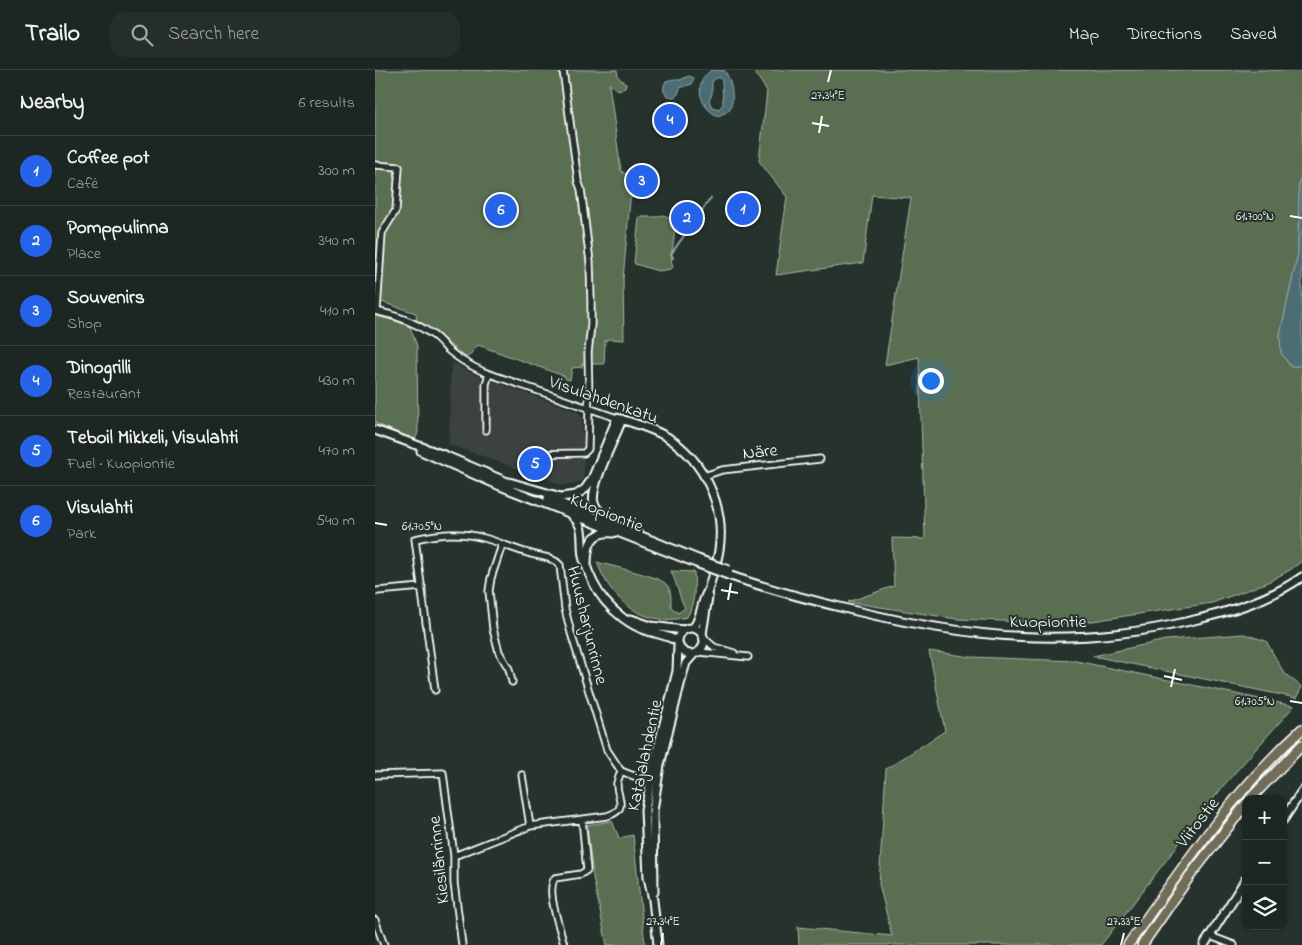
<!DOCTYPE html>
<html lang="en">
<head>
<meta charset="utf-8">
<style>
	:root { --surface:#1c2622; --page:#252e2a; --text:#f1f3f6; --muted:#a0a5a5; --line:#3a4340; --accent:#2563eb }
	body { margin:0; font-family:"Indie Flower",sans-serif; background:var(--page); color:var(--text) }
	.controls { position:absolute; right:15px; bottom:15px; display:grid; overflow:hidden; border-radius:10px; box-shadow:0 1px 4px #0004 }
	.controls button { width:45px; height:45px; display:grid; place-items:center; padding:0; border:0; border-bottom:1px solid var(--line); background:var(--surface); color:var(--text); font:25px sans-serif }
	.you { position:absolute; left:555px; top:310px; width:18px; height:18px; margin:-12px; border:4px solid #fff; border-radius:50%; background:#1a73e8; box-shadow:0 0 0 8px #1a73e833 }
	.badge { display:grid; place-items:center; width:32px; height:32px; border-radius:50%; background:var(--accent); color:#fff; font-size:16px; font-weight:700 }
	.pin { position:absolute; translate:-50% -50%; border:2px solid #fff; box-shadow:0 1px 5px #0006 }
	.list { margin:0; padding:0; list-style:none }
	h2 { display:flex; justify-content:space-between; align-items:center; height:65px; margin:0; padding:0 20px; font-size:21px }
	h2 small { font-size:16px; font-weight:400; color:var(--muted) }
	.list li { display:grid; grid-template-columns:32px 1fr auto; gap:15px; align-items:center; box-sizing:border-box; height:70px; padding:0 20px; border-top:1px solid var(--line) }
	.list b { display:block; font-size:19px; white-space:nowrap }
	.list p { margin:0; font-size:16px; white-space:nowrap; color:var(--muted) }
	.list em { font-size:16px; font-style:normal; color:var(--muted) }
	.icon { flex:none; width:28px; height:28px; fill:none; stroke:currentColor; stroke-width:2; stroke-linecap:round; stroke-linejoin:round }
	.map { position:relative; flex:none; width:927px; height:875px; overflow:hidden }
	header { display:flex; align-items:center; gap:30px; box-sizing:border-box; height:70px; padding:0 25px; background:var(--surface); border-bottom:1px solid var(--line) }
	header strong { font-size:24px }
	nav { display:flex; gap:28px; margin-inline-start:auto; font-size:18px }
	.search { width:350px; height:45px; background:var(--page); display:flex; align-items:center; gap:12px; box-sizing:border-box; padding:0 18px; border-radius:15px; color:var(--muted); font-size:19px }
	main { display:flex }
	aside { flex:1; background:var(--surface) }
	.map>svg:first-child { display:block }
	.built { fill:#3a4241 }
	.green { fill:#5a6e51; stroke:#acb6a8 }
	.water { fill:#4e6d75; stroke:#95a7ac; fill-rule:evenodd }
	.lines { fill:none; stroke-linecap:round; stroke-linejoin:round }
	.stream { stroke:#95a7ac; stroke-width:2 }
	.minor-casing { stroke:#fff; stroke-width:9 }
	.tertiary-casing { stroke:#fff; stroke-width:11 }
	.trunk-casing { stroke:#fff; stroke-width:12 }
	.minor { stroke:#26332d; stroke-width:5.5 }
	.tertiary { stroke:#26332d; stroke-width:7 }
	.trunk { stroke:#716e59; stroke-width:9 }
	.tertiary-bridge-casing { stroke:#fff; stroke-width:11; stroke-linecap:butt }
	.tertiary-bridge { stroke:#26332d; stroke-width:7 }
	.ticks { fill:none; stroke:#fff; stroke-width:2 }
	.labels { text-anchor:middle; stroke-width:4; stroke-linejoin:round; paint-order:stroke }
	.street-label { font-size:18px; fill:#fff; stroke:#26332d }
	.ticks-label { font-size:12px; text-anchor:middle; fill:#fff; stroke:#26332d; stroke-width:4; stroke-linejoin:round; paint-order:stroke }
</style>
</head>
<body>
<header>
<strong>Trailo</strong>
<div class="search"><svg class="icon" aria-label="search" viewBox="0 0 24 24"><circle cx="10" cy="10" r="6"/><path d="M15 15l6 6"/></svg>Search here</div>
<nav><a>Map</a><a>Directions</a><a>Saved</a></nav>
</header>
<main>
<aside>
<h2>Nearby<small>6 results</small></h2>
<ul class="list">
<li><span class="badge">1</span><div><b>Coffee pot</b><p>Café</p></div><em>300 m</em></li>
<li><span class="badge">2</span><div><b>Pomppulinna</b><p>Place</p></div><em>340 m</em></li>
<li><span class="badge">3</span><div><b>Souvenirs</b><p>Shop</p></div><em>410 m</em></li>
<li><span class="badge">4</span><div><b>Dinogrilli</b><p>Restaurant</p></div><em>430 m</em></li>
<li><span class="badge">5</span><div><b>Teboil Mikkeli, Visulahti</b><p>Fuel · Kuopiontie</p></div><em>470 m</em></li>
<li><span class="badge">6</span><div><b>Visulahti</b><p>Park</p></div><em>540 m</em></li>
</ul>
</aside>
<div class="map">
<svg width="927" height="875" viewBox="0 0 927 875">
	<rect width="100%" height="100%" fill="#26332d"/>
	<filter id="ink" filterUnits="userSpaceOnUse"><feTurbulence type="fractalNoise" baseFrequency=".02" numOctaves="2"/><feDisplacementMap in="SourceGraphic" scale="10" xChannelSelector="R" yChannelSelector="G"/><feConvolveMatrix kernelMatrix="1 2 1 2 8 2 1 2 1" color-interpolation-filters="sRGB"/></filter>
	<g filter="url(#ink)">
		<path class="built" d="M76,292L106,307L203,342L207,348L209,405L208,410L198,415H187L74,374Z"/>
		<path class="green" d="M0,0H242L243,7L251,14L250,18C242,22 240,18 234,14L246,101L259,109V122L255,130L248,209L249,270L234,269L230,271L229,294H207V297L197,298L195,310L191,309L189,306L103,275L94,286L90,287L65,266L42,252L41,243L0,230Z
			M378,0H927V100L924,116L923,183L905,265L906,283L916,297L927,295V491L915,500L891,513L837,533L697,554L582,549L473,532L519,516L517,468L550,469L544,287L510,295L536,128L497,125L488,193L401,205L412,127L384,91L392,21Z
			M288,145C311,152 291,182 298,197L296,199L283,201L260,194L259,192L264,149L265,147H282Z
			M0,246L21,251L35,257L42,276L43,363L40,370L0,353Z
			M222,492C235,496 284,506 291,514C297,520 296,530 296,537L303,543L310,538C304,527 302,513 296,501L319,502C320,517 320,534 312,547C269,558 236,531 222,492Z
			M869,564L891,571L909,603L927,617L921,628L718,586L791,570Z
			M554,581L596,587L701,591L919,636L849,715L726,875H424L423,857L517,866L504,814L511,699L570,661Z
			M237,751L244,768L258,765L270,875H232L218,807L212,755Z"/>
		<path class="water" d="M336,0H349C356,9 361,30 354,40C351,43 347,44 343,46C330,41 320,23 328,9C330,5 333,3 336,0ZM341,8H345L347,11L348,34L344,39L337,37L334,31L337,24V12Z
			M314,6L319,8L317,14L305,18L303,24L299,27C289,27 286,20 291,11L299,9L305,10Z
			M927,100V295L916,297L906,283L905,265L923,183L924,116Z"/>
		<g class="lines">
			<path class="stream" d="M298,188L296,184L336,128"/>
			<g class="minor-casing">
				<path id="minor" d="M188,0L203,111L206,119L215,192L216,232V255L213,283L214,328L213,337
					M0,95L24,97L21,140L7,163L2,241
					M0,241C20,245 38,251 55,263C62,267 67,273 72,279C83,289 96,296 109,302L242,348
					M111,360V314L114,304
					M157,384L209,383L213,379L214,338
					M329,406L347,400L445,389
					M127,475L116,508L114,521L118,559L124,582L134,599L137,612
					M0,522L2,521L47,517
					M329,568L339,577L359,583
					M324,582L373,587
					M60,620L40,469C63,464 86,461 109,468C124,472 138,479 153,483C164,487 177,486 185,495L190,539L196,563L232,680L246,701L269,710L278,711
					M0,705L68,703L79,786V813L87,875
					M147,705L155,756
					M79,786L155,756L232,746C255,739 241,728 242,713C243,709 245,705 246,701
					M0,850L9,875
					M835,866L859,875
					M189,875C186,860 170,821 180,808L206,804L212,800L207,749"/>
			</g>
			<g class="tertiary-casing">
				<path id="tertiary" d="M0,360L69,385L137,414
					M46,381L125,416L321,493
					M134,412L186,427L201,425L210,419L217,409L242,348C259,353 276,358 292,367C329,390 351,437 344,480C342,494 336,508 333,521C325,533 327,548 318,558
					M173,428L323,489
					M198,447C212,458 204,476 209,490C214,505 220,519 230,531C240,543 255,555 270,560C281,564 292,565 302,571
					M236,448C228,445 222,441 219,433C214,417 241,367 247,349
					M212,495C212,475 216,461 238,463
					M353,505C393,519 435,530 477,540C594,568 697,579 815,551C854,542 894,530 927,507
					M256,549L276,556L309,560
					M303 571a13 13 0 1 1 26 0a13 13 0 1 1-26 0Z
					M327,564L333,527
					M908,750L927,721
					M279,822L278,741L285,695L308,603L311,593L318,585
					M283,875L278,830L273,807L270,740L279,693L302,601L303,576
					M829,875L871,809"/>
			</g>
			<g class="trunk-casing">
				<path id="trunk" d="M875,729L927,675
					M753,875C806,799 858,722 927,659
					M767,875L814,807L871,734"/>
			</g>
			<use href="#minor" class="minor"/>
			<use href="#tertiary" class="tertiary"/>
			<use href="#trunk" class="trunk"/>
			<g class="tertiary-bridge-casing">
				<path id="tertiary-bridge" d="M323,489L354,500
					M321,493L353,505"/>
			</g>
			<use href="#tertiary-bridge" class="tertiary-bridge"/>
		</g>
	</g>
	<path class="ticks" d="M453,12L456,0M437,53L454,56M444,63L447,46M915,146L927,148M0,453L12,455M346,520L363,523M353,530L356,513M789,606L807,610M796,617L800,599M915,631L927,633M286,875L288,863M746,875L749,863"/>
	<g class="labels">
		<g class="street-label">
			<text transform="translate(229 329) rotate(19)" y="6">Visulahdenkatu</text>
			<text transform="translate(385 381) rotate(-6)" y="6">Näre</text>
			<text transform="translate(232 442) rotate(22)" y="6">Kuopiontie</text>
			<text x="673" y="557">Kuopiontie</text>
			<text transform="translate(213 555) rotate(76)" y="6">Huusharjunrinne</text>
			<text transform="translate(269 685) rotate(-78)" y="6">Katajalahdentie</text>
			<text transform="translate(822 752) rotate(-52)" y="6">Viitostie</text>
			<text transform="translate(63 790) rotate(-96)" y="6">Kiesilänrinne</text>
		</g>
	</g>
	<g class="ticks-label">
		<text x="453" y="29">27.34°E</text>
		<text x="880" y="150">61.700°N</text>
		<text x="47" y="460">61.705°N</text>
		<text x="880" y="635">61.705°N</text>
		<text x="288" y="855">27.34°E</text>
		<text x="749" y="855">27.33°E</text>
	</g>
</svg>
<div class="controls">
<button>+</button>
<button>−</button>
<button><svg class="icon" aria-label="layers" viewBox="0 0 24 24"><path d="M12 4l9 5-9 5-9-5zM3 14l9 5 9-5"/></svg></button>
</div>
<div class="you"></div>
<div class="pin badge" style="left:368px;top:139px">1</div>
<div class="pin badge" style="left:312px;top:148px">2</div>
<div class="pin badge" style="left:267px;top:111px">3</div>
<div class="pin badge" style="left:295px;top:50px">4</div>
<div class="pin badge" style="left:160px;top:394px">5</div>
<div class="pin badge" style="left:126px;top:140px">6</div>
</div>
</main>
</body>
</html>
